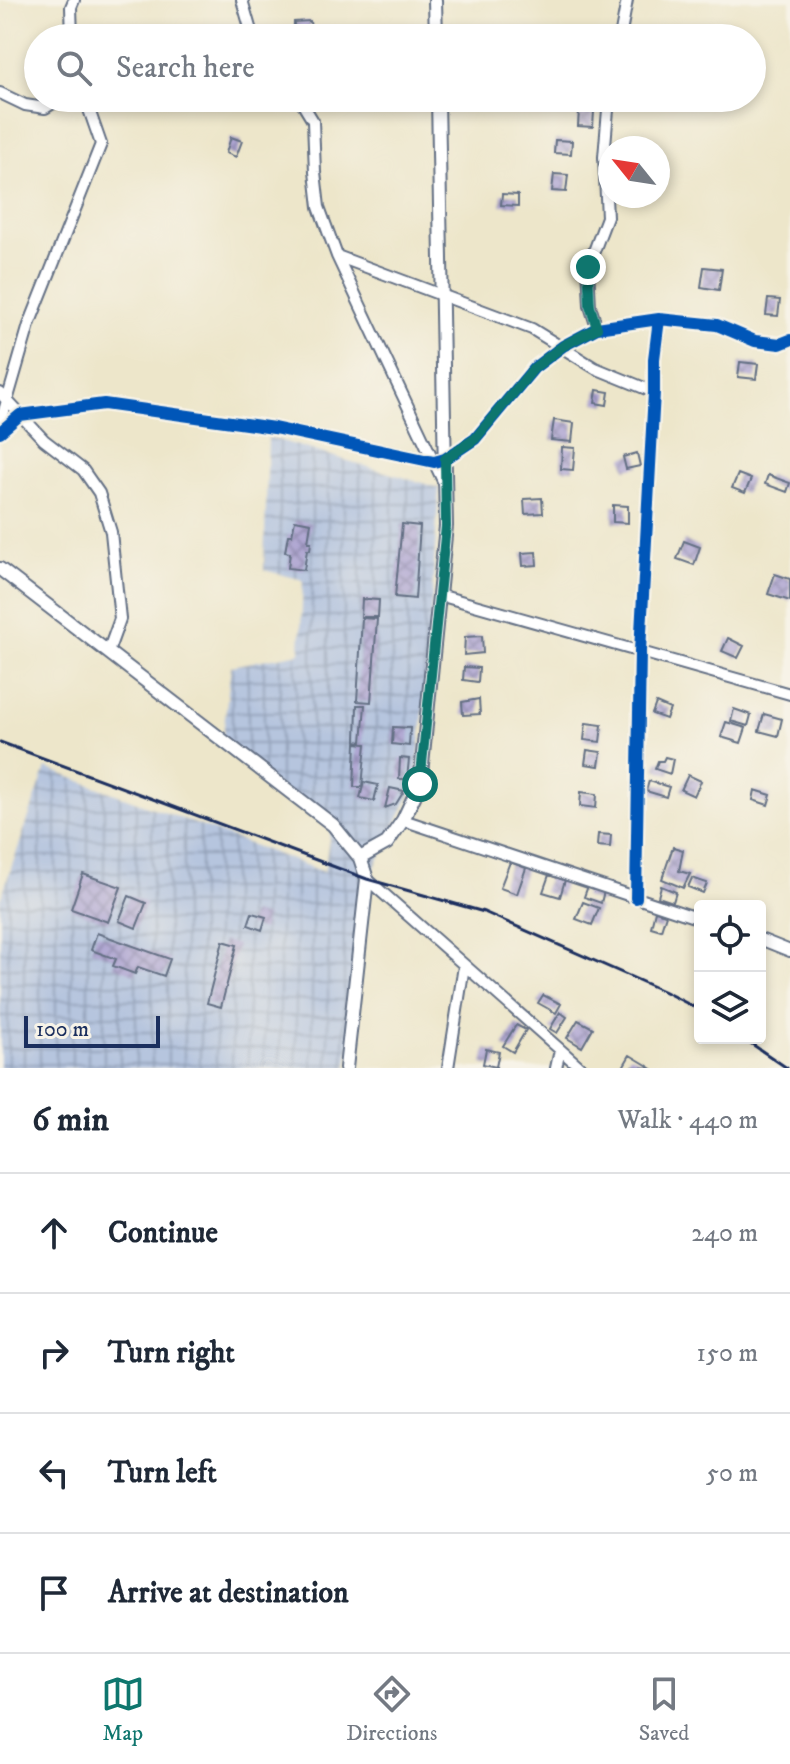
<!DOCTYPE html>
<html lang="en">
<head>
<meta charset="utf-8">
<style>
	:root { --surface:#fff; --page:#f6f6f7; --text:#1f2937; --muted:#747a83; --line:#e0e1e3; --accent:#0f766e }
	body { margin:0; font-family:"IM FELL DW Pica",serif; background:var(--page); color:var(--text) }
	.controls { position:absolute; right:24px; bottom:24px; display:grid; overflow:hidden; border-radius:8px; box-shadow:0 4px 12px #0003 }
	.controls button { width:72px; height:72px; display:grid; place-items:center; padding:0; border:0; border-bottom:2px solid var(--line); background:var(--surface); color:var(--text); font:40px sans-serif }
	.compass { position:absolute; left:598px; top:136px; width:72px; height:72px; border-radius:50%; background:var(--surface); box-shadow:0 4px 12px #0003; rotate:300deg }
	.scale { position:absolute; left:24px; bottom:20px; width:136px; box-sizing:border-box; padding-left:8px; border:4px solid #1b2f5e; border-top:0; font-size:22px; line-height:28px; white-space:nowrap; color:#1b2f5e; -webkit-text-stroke:6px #f7f3e8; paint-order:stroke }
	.stop { position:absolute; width:24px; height:24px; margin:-18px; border:6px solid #0f766e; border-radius:50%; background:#fff }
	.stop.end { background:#0f766e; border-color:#fff; box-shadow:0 2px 8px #0008 }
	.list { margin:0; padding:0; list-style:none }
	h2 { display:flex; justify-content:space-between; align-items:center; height:104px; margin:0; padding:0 32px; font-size:34px }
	h2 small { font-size:26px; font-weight:400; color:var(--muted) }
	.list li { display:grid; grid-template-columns:52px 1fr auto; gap:24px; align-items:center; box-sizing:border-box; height:120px; padding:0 32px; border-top:2px solid var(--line) }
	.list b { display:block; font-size:30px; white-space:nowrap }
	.list em { font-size:26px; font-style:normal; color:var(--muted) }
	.icon { flex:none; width:44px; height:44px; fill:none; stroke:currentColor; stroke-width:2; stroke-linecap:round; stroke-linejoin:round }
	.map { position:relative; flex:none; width:790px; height:1068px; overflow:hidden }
	.search { position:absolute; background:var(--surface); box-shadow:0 4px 12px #0003; left:24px; right:24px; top:24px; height:88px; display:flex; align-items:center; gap:20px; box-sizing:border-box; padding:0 28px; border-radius:44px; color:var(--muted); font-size:30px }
	.sheet { height:584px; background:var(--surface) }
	nav { display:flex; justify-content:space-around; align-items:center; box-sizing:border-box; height:112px; border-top:2px solid var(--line); background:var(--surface); font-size:22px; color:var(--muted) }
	nav a { display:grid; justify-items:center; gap:4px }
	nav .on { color:var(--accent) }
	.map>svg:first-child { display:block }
	.industrial { fill:url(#industrial-grid) }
	.building { fill:url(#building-cross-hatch) }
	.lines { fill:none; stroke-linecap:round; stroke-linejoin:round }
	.minor-casing { stroke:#646f84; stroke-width:14 }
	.major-casing { stroke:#646f84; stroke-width:16 }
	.minor { stroke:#fff; stroke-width:10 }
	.major { stroke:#fff; stroke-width:12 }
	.rail { stroke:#1b2f5e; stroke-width:3 }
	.cycleway-casing { stroke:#f7f3e8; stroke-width:17 }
	.cycleway { stroke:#0057b8; stroke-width:12 }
	.route { stroke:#0f766e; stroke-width:10 }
</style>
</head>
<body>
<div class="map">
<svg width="790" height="1068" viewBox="0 0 790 1068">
	<defs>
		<pattern id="industrial-grid" width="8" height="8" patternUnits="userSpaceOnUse" patternTransform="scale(2)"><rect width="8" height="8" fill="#b6c5de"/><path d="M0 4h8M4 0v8" fill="none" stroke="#93a0b7"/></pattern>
		<pattern id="building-cross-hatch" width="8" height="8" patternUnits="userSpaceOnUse" patternTransform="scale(2)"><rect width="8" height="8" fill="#aea5d2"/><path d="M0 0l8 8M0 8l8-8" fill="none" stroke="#8d87ae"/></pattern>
	</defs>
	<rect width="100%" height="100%" fill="#f7f3e8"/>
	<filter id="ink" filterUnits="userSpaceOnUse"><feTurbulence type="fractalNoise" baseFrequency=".0125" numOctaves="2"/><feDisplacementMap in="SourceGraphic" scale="16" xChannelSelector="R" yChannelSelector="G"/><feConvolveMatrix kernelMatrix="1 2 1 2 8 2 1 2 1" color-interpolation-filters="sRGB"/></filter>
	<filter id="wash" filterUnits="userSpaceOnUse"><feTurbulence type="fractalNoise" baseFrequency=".006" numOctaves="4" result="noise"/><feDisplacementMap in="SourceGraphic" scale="32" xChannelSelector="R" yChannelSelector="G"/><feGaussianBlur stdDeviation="1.8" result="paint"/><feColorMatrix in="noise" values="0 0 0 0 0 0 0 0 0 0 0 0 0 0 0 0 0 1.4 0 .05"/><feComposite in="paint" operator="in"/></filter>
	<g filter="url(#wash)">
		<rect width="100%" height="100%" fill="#ede6ca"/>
		<path class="industrial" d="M268,437L439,488L426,685L416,783L371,875L347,1068H0V900L46,768L324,872L331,827L222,743L231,666L300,653L303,580L264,570Z"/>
		<g id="blocks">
			<path class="building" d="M310,21L312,38H305L304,29V38H299V33H294V22Z
				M579,110L594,111L593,127L578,126Z
				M231,137L242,141L236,157L226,153Z
				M555,140L572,141L571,154L554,153Z
				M554,174L568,175L566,192L552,191Z
				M502,194L518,195V206L501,205Z
				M704,267L722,269L719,290L701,287Z
				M768,299L780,300L778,316L766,315Z
				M740,362L758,364L756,379L738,377Z
				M597,390L609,392L607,405L595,403Z
				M554,420L574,423L572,442L551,440Z
				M562,447L575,448L573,470L561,469Z
				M637,453L640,466L626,469L623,457Z
				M738,474L751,479L745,493L732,488Z
				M768,475L790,483L787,492L765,484Z
				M542,498L543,513L525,514L524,499Z
				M613,505L628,506V523L613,522Z
				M295,520L311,523L308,542H311L310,550H307L304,570L288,568L290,553L285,552L288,535H292Z
				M402,524L420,526L415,599L395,597Z
				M684,541L700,547L694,565L677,559Z
				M536,552L537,565L523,566L522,553Z
				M775,574L790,579V601L768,594Z
				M362,599L379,600L378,617H361Z
				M362,618L377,619L371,702L357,701Z
				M482,636L483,653L464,655L465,637Z
				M728,638L744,646L738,658L722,651Z
				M464,667L479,668L478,682L463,680Z
				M479,699L480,714L463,715L462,702Z
				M656,703L670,709L666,719L652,714Z
				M357,705H365L362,742L356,741Z
				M734,709L751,715L748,726L731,721Z
				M764,714L782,719L778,736L759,731Z
				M726,722L746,728L741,743L721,737Z
				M586,723L602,725L600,742L584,740Z
				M393,727L410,728L409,746L392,744Z
				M356,743L366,744L362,787H354Z
				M587,750L601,752L599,766L585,764Z
				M665,757L673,759L670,774L655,769L658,761H663Z
				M400,758L409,759L407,779H399Z
				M688,775L701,781L694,796L681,790Z
				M649,781L669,787L666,797L646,791Z
				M364,782L378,785L374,801L360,798Z
				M390,788L404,791L396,804L385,808Z
				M755,790L771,795L768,805L753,800Z
				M581,792L597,794L596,808L580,806Z
				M598,834L611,835L610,847L597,846Z
				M673,847L683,850L679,871L690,874L683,888L662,879Z
				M510,862L526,868L517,894L500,888Z
				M83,874L121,887L108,922L71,909Z
				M549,875L565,880L560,897L543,892Z
				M692,878L707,883L703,893L688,887Z
				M588,886L604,891L601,903L584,897Z
				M661,886L676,892L673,902L658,897Z
				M129,896L146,903L136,928L119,921Z
				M583,902L599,908L592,925L576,919Z
				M655,911L666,914L661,930L651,927Z
				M252,913L266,917L262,930L248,925Z
				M97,933L170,959L164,976L138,967L135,974L113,966L116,959L91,950Z
				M223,941L237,945L221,1007L207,1003Z
				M543,995L561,1004L556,1013L538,1003Z
				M560,1012L567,1017L557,1033L550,1029Z
				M578,1020L593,1028L582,1047L567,1038Z
				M516,1025L526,1030L513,1052L503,1046Z
				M486,1049L499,1052L496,1067L483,1064Z
				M630,1055L645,1064L651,1068L623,1067Z"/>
		</g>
	</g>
	<g filter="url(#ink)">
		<use href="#blocks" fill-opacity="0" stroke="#646f84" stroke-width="2"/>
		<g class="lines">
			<g class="minor-casing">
				<path id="minor" d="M242,0L253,38
					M72,38L71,7L74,0
					M620,38L627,0
					M0,93L25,105L45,108L61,98
					M299,98L313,121L315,172L319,207L337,256L444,483
					M337,256L532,329L595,368L654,392
					M597,328L590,306L588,267L607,217L604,157L609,98
					M0,393L44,440L83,470L99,493L111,532L120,619L108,652
					M0,425L29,325L101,144L85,98
					M0,432L20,415L104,404L274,428L434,462L445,459L475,439L534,368L563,346L597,328L659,319L717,325L755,341L780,344L790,340
					M439,595L790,694
					M403,820L700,919
					M367,879L581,1068
					M636,898L640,651L654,392V359L659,319
					M760,939L790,951
					M448,1068L464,966
					M556,1068L560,1050"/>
			</g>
			<g class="major-casing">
				<path id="major" d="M435,0L436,38
					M0,569L333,825L360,858L367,879L346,1068
					M360,858L387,843L403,820L420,784L446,526L438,98"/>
			</g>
			<use href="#minor" class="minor"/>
			<use href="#major" class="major"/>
			<path class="rail" d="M0,742L367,879L484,912L663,991L700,1010
				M743,1038L787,1068"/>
			<g class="cycleway-casing">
				<path id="cycleway" d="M0,432L20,415L104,404L274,428L434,462L445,459L475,439L534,368L563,346L597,328L659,319L717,325L755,341L780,344L790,340
					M636,898L640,651L654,392V359L659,319"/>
			</g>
			<use href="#cycleway" class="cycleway"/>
		</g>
	</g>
	<g class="lines" filter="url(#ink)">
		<path class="route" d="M420,784L446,526L445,459L475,439L534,368L563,346L597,328L590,306L588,267"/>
	</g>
</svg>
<div class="controls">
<button><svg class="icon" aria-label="locate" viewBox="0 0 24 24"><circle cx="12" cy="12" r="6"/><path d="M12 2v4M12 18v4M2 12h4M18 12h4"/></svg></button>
<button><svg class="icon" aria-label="layers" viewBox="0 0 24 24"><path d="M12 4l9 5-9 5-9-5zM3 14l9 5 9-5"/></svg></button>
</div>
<svg class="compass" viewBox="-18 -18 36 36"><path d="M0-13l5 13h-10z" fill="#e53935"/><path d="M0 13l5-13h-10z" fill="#747a83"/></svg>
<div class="scale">100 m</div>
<div class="stop" style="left:420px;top:784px"></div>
<div class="stop end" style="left:588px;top:267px"></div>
<div class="search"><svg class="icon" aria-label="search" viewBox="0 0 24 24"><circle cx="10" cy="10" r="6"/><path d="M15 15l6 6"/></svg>Search here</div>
</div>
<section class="sheet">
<h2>6 min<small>Walk · 440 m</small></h2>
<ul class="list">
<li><svg class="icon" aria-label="ahead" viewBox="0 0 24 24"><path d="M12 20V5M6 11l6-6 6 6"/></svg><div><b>Continue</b></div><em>240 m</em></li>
<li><svg class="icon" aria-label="right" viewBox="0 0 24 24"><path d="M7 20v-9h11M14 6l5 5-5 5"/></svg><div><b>Turn right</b></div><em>150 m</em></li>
<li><svg class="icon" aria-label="left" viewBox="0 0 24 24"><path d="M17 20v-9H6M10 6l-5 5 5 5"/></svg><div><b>Turn left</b></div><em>50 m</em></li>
<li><svg class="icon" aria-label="arrive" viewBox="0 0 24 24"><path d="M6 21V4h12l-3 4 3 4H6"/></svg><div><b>Arrive at destination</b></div></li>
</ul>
</section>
<nav>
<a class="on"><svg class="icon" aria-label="map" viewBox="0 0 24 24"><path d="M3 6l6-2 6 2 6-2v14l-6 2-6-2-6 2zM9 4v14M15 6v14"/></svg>Map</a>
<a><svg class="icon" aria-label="directions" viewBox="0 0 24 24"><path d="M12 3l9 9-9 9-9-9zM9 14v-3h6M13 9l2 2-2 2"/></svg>Directions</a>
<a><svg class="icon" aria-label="saved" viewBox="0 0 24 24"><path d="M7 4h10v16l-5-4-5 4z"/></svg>Saved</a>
</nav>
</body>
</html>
